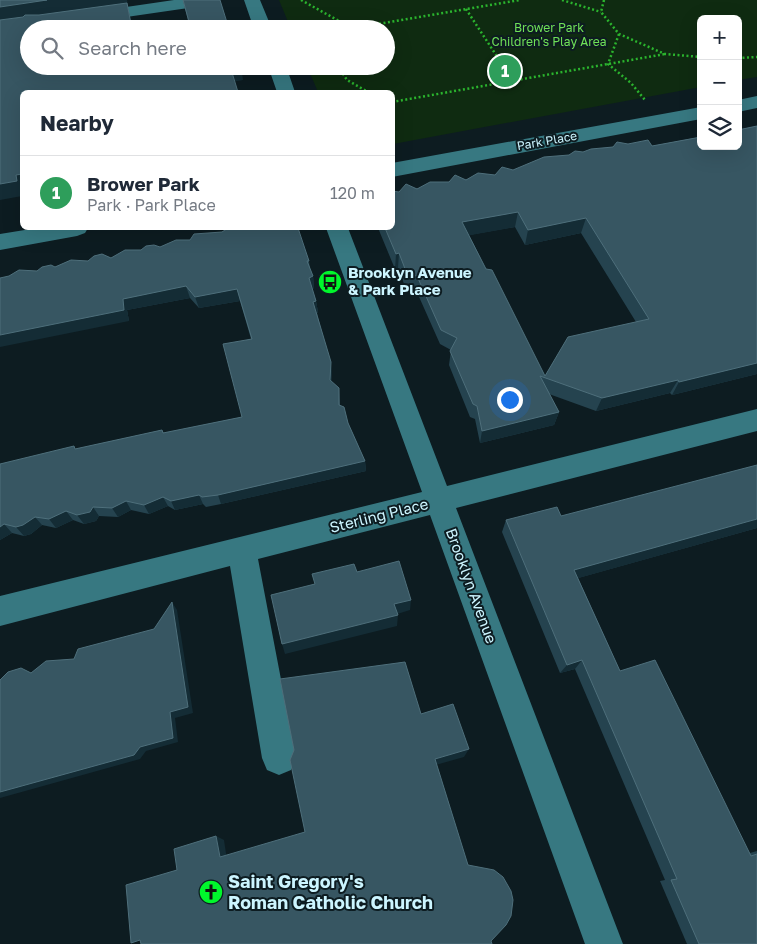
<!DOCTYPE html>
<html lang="en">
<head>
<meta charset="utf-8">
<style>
	:root { --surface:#fff; --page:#f2f2f3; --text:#1f2937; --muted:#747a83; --line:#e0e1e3; --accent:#0f766e }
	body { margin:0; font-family:"Golos Text",sans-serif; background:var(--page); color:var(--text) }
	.controls { position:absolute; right:15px; top:15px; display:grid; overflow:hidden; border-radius:8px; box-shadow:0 5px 20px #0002 }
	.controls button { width:45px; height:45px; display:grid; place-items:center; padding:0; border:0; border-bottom:1px solid var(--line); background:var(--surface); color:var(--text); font:25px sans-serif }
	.you { position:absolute; left:509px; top:399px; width:18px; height:18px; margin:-12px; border:4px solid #fff; border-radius:50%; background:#1a73e8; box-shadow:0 0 0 8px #1a73e833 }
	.badge { display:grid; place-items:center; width:32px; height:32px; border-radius:50%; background:var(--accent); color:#fff; font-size:16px; font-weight:700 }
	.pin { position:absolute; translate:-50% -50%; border:2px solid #fff; box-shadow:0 1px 5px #0006 }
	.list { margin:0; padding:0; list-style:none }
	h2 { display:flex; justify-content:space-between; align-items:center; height:65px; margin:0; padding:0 20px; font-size:21px }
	h2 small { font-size:16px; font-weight:400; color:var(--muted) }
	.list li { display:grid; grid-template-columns:32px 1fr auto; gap:15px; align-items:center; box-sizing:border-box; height:75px; padding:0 20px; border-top:1px solid var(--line) }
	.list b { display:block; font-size:19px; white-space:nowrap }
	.list p { margin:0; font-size:16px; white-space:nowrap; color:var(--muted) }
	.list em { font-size:16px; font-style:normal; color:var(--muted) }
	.icon { flex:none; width:28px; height:28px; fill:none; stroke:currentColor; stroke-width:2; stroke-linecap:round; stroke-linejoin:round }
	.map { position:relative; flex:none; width:757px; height:944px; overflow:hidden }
	.search { position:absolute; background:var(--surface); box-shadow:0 5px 20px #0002; left:20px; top:20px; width:375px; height:55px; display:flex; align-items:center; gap:12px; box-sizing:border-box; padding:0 18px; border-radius:28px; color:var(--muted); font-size:19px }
	.panel { position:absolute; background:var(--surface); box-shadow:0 5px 20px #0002; left:20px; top:90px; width:375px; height:140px; border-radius:8px }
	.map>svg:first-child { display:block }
	.green { fill:#0f2b11 }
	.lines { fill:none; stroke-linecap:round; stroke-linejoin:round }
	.path { stroke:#2bb42e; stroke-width:2.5; stroke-dasharray:2 2.5; stroke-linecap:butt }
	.minor { fill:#377881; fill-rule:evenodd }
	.wall { fill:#25434f; fill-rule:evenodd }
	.shaded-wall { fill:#142c35 }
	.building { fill:#375662; stroke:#4e6f7b; fill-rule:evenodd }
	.labels { text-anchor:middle; stroke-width:4; stroke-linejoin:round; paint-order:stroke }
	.far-park-label { font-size:12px; fill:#6fe157; stroke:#0d1c21 }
	.far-street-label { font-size:12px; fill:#ccf5ff; stroke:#0d1c21 }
	.poi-label { font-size:15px; font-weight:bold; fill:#ccf5ff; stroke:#0d1c21; text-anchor:start }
	.street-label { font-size:15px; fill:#ccf5ff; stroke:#0d1c21 }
	.near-poi-label { font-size:18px; font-weight:bold; fill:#ccf5ff; stroke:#0d1c21; text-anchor:start }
</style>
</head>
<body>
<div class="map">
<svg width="757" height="944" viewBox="0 0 757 944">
	<rect width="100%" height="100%" fill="#0d1c21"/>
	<path class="green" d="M279,0H757V77L738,80V19H701V87L393,144L392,92H318L307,66H386V29H291Z"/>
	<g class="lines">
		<path class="path" d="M301,0L350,27
			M562,0L601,12
			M604,0L601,12L619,34L665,54L701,57
			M466,9L513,81
			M348,29L520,0
			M619,34L608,64L631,83L645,100
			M738,58L757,57
			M338,66L347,80L368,92
			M392,102L665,54"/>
		<path class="minor" d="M174,0H217L215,4L209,5L92,22L86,21L83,17L86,13L92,12Z
			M244,0H260L272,29H254Z
			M268,66H286L295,92H277Z
			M757,96V108L738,112V100Z
			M701,107V119L392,177V163Z
			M37,228H88L85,233L77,236L0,250V234Z
			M326,228H348L447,486L757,409V431L456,508L623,944H585L430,515L258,559L296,758L291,770L279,775L267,770L262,758L230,566L0,626V596L422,492Z"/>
	</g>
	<path class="wall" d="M183,0L229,29H190Z
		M757,126V374L672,395L670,393L596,411L549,394L559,412L554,425L480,443L475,419L470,417L449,365L451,350L440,344L416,290L406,289L398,268L395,269L378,228H392L399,192L449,182L495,175L583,152L628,144L652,146ZM515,227L525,245L581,233L636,322L545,376L486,269L469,235Z
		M160,247L309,261L310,269L313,276L314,288L312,289L316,301L318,312L317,313L332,373L331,382L339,388L340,405L365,461L366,471L221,504L206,507L203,504L175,510L168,506L149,514L131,510L118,517L99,516L96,521L84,524L73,520L56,528L42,525L31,534L24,536L12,533L0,540V464L76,449L162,430L164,433L242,417L251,339L240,301L199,308L190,298L127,310L129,321L37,271L55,267L111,258L141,250Z
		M561,516L757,528L578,578L620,671L750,853L757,851V944H687L660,881L665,880L575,669L560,673L502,532L506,520Z"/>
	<path class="shaded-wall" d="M47,0H127L128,5H127L133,29L0,23V7Z
		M230,66H241L243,80L232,82Z
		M22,174V196L0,200V184L16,175Z
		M518,212L515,227L460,237L462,222Z
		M586,218L581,233L525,245L528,230Z
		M399,253L398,268L395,269L396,254Z
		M313,276L314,288L310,290L309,278Z
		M186,286L190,298L127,310L129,321L0,347V335L123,299Z
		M237,289L240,301L199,308L195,297Z
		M316,301L318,312L315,313L313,302Z
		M331,362L332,373L331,391L330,380Z
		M757,363V374L672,395L679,382Z
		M678,380L670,393L596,411L602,398Z
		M559,412L554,425L480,443L482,431Z
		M365,461L366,471L221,504L218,495Z
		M199,495L203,504L175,510L171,501Z
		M163,497L168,506L149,514L144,505Z
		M126,501L131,510L118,517L112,508Z
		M93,507L99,516L96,521L84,524L77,515Z
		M66,511L73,520L56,528L49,519Z
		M35,517L42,525L31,534L24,536L16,527Z
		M757,519V528L568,581L574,570Z
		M4,524L12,533L0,540V527Z
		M411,600L410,610L394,615V604Z
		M172,602L177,610L193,713L175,718L178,742L146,751L140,759L0,798V792L140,747L170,712Z
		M398,615L397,626L285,654L282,644Z
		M582,660L575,669L560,673L567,665Z
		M469,749L464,757L432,766L435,759Z
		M216,836L224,840L227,860L220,857Z"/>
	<path class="building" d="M0,0H47L0,7Z
		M183,0H220L229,29H191Z
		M127,3L132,29H29V66H230L238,92H22V174L16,175L17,181L0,184V20L23,17L25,15H39Z
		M757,126V363L679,382L678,380L602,398L540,376L559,412L482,431L477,406L473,404L450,351L457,338L441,330L417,276L407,274L399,253L396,254L385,228H392V191L399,192L406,184L417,189L430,182H449L455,175L466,180L478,173L495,175L502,167L513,170L544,157L569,155L575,151L583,152L591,149L613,147L617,142L628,144L648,140L652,146L701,137V146H738V130ZM518,212L528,230L586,218L649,319L568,337L545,376L492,270L486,269L462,222Z
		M228,228H238L242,229L245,228H298L309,261H307L313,276L309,278L316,301L313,302L331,362L330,380L339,388V405L344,407L348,423L365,461L218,495L202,497L199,495L171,501L163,497L144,505L126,501L112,508L93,507L90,512L77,515L66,511L49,519L35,517L23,525L16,527L4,524L0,527V464L74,446L75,449L162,430L163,433L242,417L223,344L252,339L237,289L195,297L186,286L123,299L124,310L0,335V278L9,276L19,270L37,271L42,267L51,265L55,267L71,260L88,261L94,256L102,254L111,258L125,250H141L146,246L154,245L160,247L176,240H190L194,234L222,232Z
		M757,465V519L574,570L620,671L655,660L751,856L757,854V944H699L671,880L677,879L582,660L567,665L506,520L557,507L561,516Z
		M399,561L411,600L394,604L398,615L282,644L271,595L315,584L312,574L354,564L357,572Z
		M172,602L188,707L170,712L173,738L140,747L134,755L0,792V680L8,672L21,668L31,673L46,661L74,659L78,649L154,629Z
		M405,662L421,714L453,704L469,749L435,759L468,865L494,870L503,877L511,891L513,900L511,916L506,925L491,941L492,944H141L140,940L131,943L126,885L177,870L174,849L216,836L220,857L305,832L290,760L294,750L280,679Z"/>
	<defs>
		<g id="bus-disc" transform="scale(1.25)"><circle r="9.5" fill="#00f72c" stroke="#0d1c21"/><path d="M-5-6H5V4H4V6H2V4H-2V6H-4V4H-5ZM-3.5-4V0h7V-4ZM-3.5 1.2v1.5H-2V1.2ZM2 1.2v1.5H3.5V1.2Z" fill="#111"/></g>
		<g id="church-disc" transform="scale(1.25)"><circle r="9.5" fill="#00f72c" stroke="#0d1c21"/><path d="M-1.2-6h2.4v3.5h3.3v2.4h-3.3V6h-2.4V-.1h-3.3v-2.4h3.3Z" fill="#111"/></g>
	</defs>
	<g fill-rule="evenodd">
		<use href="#bus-disc" x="330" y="282"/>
		<use href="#church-disc" x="211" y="892"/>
	</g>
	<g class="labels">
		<g class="far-park-label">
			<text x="549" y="32">Brower Park<tspan x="549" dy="14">Children's Play Area</tspan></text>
		</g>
		<g class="far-street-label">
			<text transform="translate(547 141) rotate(-10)" y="4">Park Place</text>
		</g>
		<g class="poi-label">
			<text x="348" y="278">Brooklyn Avenue<tspan x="348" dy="17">&amp; Park Place</tspan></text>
		</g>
		<g class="street-label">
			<text transform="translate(379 516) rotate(-14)" y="5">Sterling Place</text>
			<text transform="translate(471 586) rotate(70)" y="5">Brooklyn Avenue</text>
		</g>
		<g class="near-poi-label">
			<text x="228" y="888">Saint Gregory's<tspan x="228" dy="21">Roman Catholic Church</tspan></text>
		</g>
	</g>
</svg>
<div class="controls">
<button>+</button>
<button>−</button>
<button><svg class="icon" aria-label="layers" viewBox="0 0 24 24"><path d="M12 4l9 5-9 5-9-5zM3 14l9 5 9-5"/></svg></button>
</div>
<div class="you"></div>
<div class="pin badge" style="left:505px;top:71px;background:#2e9e5b">1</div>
<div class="search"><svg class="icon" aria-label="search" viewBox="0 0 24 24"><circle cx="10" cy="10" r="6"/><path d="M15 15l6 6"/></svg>Search here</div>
<section class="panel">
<h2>Nearby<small></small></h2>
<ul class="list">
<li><span class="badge" style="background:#2e9e5b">1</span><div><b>Brower Park</b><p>Park · Park Place</p></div><em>120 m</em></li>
</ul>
</section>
</div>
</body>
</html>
